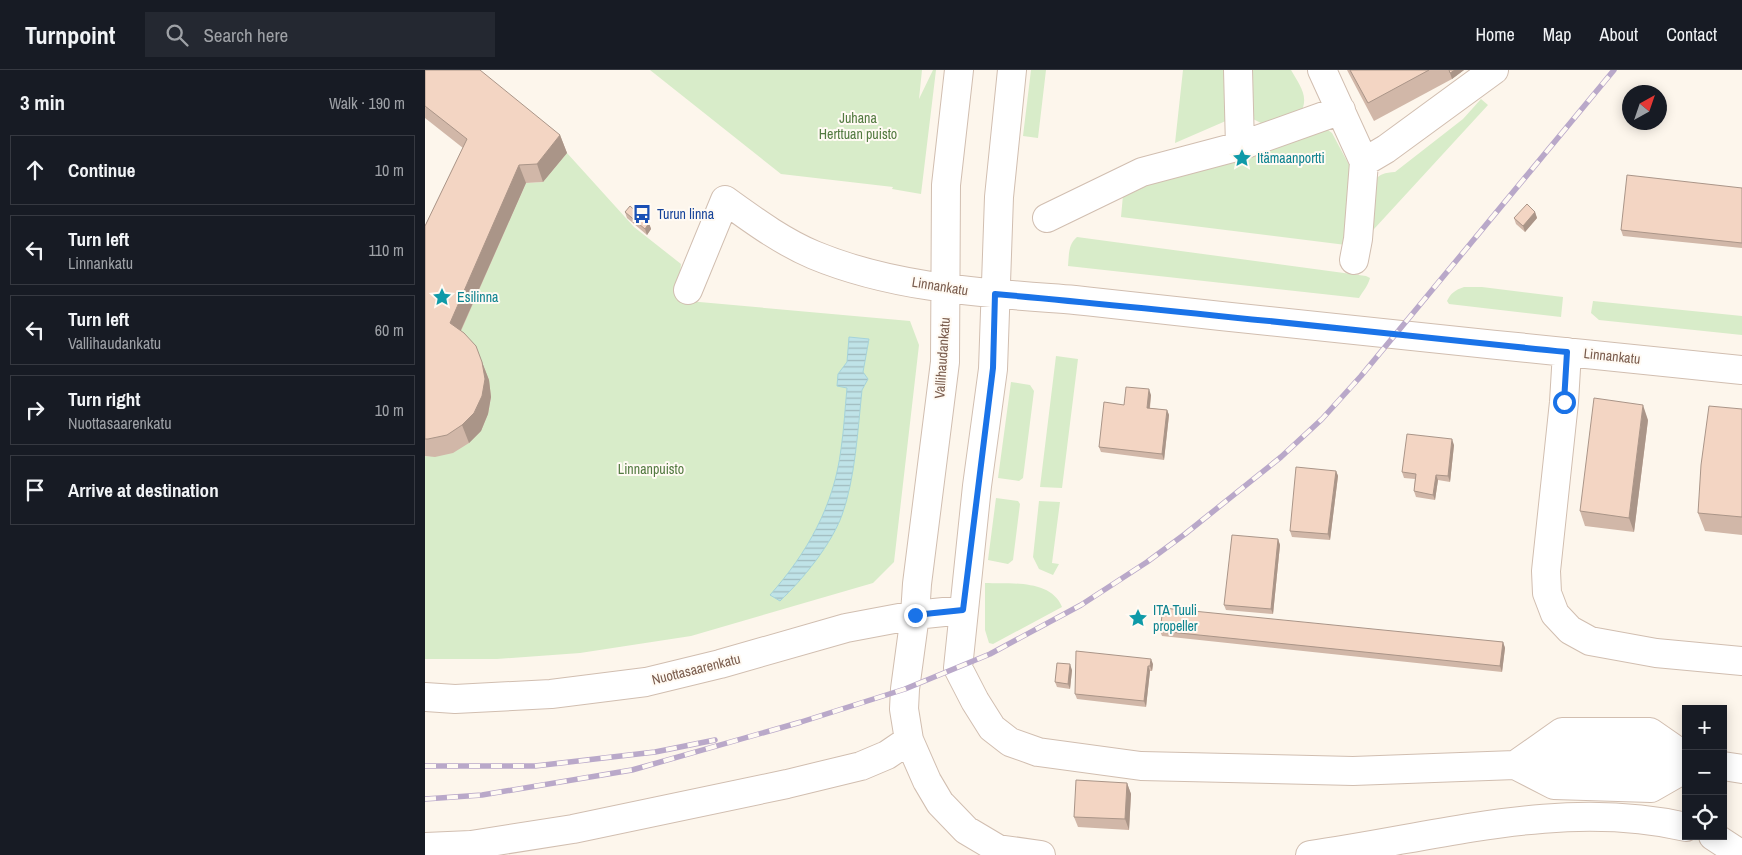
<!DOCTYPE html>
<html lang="en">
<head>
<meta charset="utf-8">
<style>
	:root { --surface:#171b24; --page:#242831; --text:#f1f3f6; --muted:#9ea1a6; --line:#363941 }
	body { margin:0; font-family:"Archivo Narrow",sans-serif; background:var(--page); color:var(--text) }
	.controls { position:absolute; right:15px; bottom:15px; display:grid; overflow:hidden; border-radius:0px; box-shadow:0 2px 12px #0003 }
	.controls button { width:45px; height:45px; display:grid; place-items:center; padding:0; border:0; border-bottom:1px solid var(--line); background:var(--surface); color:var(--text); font:25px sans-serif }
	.compass { position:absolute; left:1197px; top:15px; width:45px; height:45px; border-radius:50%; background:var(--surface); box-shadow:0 2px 12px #0003; rotate:40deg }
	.stop { position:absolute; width:15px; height:15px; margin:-11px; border:4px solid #1a73e8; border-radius:50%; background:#fff }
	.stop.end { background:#1a73e8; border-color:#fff; box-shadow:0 1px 5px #0008 }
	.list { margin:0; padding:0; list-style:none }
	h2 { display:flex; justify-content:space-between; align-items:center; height:65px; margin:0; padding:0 20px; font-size:21px }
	h2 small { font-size:16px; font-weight:400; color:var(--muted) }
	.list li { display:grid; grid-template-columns:32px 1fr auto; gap:15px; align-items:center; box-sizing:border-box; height:70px; margin:0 10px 10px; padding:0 10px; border:1px solid var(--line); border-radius:0px }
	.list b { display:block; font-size:19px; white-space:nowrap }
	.list p { margin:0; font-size:16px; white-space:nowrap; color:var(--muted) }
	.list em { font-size:16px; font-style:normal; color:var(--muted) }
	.icon { flex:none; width:28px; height:28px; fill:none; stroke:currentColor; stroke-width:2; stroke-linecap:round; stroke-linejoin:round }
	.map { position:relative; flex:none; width:1317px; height:785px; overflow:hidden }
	header { display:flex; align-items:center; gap:30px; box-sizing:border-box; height:70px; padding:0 25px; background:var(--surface); border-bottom:1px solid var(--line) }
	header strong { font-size:24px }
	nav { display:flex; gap:28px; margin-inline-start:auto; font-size:18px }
	.search { width:350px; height:45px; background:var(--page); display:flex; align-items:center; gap:12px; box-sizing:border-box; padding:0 18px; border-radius:0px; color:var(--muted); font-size:19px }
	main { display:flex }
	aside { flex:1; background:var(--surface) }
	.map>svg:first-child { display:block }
	.green { fill:#d8ecc9 }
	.water { fill:url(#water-rules); stroke:#a5d3da }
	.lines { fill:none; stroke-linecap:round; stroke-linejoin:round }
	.minor-casing { stroke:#d1beb0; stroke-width:30 }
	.minor { stroke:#fff; stroke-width:28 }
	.rail-casing { stroke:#b9a8c9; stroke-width:5.5 }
	.rail { stroke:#fffaf3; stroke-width:4; stroke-dasharray:11; stroke-linecap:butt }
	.wall { fill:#d1b7a8 }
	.shaded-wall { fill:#aa9588 }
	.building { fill:#f3d5c3; stroke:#aa9588 }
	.route { stroke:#1a73e8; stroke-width:6 }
	.labels { text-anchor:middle; stroke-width:4; stroke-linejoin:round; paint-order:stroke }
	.park-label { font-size:14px; fill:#537a41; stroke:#fffaf3 }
	.culture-label { font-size:14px; fill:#0d838f; stroke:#fffaf3; text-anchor:start }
	.transit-label { font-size:14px; fill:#164399; stroke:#fffaf3; text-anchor:start }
	.street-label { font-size:14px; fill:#7a5c4d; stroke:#fffaf3 }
</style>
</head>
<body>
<header>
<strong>Turnpoint</strong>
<div class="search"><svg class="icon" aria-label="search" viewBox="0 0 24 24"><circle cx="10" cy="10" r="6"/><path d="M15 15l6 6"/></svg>Search here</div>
<nav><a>Home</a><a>Map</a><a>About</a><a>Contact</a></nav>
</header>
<main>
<aside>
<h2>3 min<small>Walk · 190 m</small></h2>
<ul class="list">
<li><svg class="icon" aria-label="ahead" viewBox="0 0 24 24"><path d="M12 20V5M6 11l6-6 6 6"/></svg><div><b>Continue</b></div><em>10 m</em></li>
<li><svg class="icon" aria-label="left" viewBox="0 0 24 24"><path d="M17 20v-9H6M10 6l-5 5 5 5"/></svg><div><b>Turn left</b><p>Linnankatu</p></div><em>110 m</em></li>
<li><svg class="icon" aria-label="left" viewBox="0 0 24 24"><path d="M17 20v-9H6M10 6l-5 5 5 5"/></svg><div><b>Turn left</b><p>Vallihaudankatu</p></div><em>60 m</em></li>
<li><svg class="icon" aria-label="right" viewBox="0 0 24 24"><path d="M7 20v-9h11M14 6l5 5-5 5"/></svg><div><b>Turn right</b><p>Nuottasaarenkatu</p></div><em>10 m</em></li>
<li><svg class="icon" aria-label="arrive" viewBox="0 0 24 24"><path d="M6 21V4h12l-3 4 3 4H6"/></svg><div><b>Arrive at destination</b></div></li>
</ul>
</aside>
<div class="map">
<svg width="1317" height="785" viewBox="0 0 1317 785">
	<defs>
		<pattern id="water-rules" width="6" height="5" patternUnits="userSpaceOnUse" patternTransform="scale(1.25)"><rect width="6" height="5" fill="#bfe3e8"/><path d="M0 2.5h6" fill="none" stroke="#a0bbbe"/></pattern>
	</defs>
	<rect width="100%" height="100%" fill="#fdf6ec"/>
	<path class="green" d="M225,0H497L494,29L508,0H511L496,124L467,119L468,117L356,104Z
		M606,0H621L613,68L598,66Z
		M758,0H802L803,50L750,73Z
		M826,0H866C875,16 885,27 875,44L840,55L828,49L823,43Z
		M1056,29L1063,35L938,171L948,113C954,103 960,103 970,102L1038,49Z
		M903,60L907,63L930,106L929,176L696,147L698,125L704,121Z
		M142,83L209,157L256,194L252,230L485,251L494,275L469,492L448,513L266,566L155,583L72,589H0V386C10,387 17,384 26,380C55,369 61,357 66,327L31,271L101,113L118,112Z
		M652,167L941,206L945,208C943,216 938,221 934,228L643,196C644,186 643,174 652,167Z
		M1039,217H1057L1138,227L1136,247L1024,234L1022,231C1026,223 1030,220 1039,217Z
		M1168,231L1317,246V265L1174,250L1166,243Z
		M631,286L653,289L637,418L615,417Z
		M586,312L605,315L609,321L598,408L594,411L573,408Z
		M571,428L593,431L595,434L588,490L583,494L563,490Z
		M614,431L635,432L627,493L634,494L628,505L614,499L608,487Z
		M560,513C584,514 626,509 637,537L568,574L564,573L560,560Z"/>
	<path class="water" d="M424,267L444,269L438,302L443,309L437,320C433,358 430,410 417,445C406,475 378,509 355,531L345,525C382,483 409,436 416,379C419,359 420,338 422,318L412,316L413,304L422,292Z"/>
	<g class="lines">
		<g class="minor-casing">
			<path id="minor" d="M534,0L521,115L520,292L492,514L490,545L480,619L479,639L484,670L502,711L515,733L541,760L573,779L616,785
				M587,0L574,127L568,299L552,416L533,598L550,631L567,658L585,672L613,682L716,696L928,701L1090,695L1137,689L1224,690L1261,693
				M813,0L815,76
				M897,0L939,92L933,169L929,190
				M939,92L961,79L1069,0
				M622,148L717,102L815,76L916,40
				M263,220L300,130C328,150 356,171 389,185C471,219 562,223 650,230C699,235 748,241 796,246C970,265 1143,282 1317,300
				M1142,282L1139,332L1121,501L1122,523L1130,544L1145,560L1165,571L1231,583L1317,591
				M0,627L30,629L126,624L221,612L295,594L421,558L490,545L538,540
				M1093,693L1137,662H1225L1261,687
				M1090,695L1129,715L1226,718L1261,698
				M1298,696L1317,699
				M1288,766L1317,785
				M0,777L46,775L148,759L362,714L436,696L462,685L484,670
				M885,785C1009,768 1135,728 1261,757"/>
		</g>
		<use href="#minor" class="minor"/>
		<g class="rail-casing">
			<path id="rail" d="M0,696H110L230,682L290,670
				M0,729L57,725L207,700L376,652L480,619L565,584L656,535L722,492L760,464L856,387L897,349L936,306L1189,0"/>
		</g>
		<use href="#rail" class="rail"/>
	</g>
	<path class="wall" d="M0,0L135,65L142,83L118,112L101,113L36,261L57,292L64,310L66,327L63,344L56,361L44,373L28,383L10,387L0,386V156L38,78L0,48Z
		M922,0H1039L1027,9L949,51Z
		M1317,118V178L1198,166L1196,160Z
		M200,142L224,153L226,159L222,165L202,148Z
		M1110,142L1112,148L1100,162L1091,154L1089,148Z
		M726,325L725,338L742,340L744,345L739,390L676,382L674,377L699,335Z
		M1317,339V465L1280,461L1273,443Z
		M1223,350L1209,462L1160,456L1155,441Z
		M1029,375L1025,412L1013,410L1010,430L991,427L989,421L990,409L979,408L977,402Z
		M911,401L913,406L905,470L867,467L865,461Z
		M853,469L855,475L848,544L801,540L799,535Z
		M735,561L1078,572L1080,578L1077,602L737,566Z
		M728,594L727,601H725L721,637L652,629L650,624Z
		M647,600L645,619L632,617L630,612Z
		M702,713L706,724L704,760L653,757L649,747Z"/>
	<path class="shaded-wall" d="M1030,0H1039L1027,9L1025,3Z
		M135,65L142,83L118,112L112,94Z
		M94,95L101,113L31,271L25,253Z
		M1110,142L1112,148L1100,162L1098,156Z
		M224,153L226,159L222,165L220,159Z
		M57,292L64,310L66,327L63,344L56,361L44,373L37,355Z
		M724,319L726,325L724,343L722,338Z
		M1218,335L1223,350L1209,462L1204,448Z
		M742,340L744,345L739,390L737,384Z
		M1027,369L1029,375L1025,412L1023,406Z
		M911,401L913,406L905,470L903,464Z
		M1011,405L1013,410L1010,430L1008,425Z
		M853,469L855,475L848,544L846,539Z
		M1078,572L1080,578L1077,602L1075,596Z
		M726,589L728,594L727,601L725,596Z
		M645,594L647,600L645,619L643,614Z
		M723,596L725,601L721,637L719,631Z
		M702,713L706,724L704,760L700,749Z"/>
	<path class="building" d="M0,0H55L135,65L112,94L94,95L25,253L39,263L51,276L57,292L60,309L57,326L49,343L37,355L22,365L3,369H0V156L42,69L0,36Z
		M925,0H1004L943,33Z
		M1024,0H1030L1025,3Z
		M1202,105L1317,118V173L1196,160Z
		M1102,134L1110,142L1098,156L1089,148Z
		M205,136L224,153L220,159L200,142Z
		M701,317L724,319L722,338L742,340L737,384L674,377L679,332L699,335Z
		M1169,328L1218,335L1204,448L1155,441Z
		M1284,336L1317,339V447L1273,443L1276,395Z
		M982,364L1027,369L1023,406L1011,405L1008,425L989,421L991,404L977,402Z
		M871,397L911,401L903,464L865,461Z
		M807,465L853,469L846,539L799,535Z
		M738,538L1078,572L1075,596L735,561Z
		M651,581L726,589L725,596H723L719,631L650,624Z
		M632,593L645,594L643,614L630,612Z
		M651,710L702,713L700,749L649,747Z"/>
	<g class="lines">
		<path class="route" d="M490,545L538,540L568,298L570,224C761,241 951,263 1142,282L1139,332"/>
	</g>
	<defs>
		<g id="sight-bare" transform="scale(1.5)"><path d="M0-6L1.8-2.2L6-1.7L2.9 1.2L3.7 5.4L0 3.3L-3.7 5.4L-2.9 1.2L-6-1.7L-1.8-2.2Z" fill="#0f9aa8" stroke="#fffaf3" stroke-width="2.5" paint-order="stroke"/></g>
		<g id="bus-bare" transform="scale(1.5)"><path d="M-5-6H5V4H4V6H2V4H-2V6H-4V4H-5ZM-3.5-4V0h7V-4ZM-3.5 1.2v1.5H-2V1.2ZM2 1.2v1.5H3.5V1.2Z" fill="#1a4fb4" stroke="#fffaf3" stroke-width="2.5" paint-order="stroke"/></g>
	</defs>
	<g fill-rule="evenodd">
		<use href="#sight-bare" x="817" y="88"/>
		<use href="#bus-bare" x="217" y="144"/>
		<use href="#sight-bare" x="17" y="227"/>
		<use href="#sight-bare" x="713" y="548"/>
	</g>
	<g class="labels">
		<g class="park-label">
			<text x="433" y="53">Juhana<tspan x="433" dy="16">Herttuan puisto</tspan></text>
			<text x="226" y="404">Linnanpuisto</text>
		</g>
		<g class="culture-label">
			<text x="832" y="93">Itämaanportti</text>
			<text x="32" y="232">Esilinna</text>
			<text x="728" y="545">ITA Tuuli<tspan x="728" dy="16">propeller</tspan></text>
		</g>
		<g class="transit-label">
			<text x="232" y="149">Turun linna</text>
		</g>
		<g class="street-label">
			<text transform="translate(515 216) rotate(9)" y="5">Linnankatu</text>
			<text transform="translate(1187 286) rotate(6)" y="5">Linnankatu</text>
			<text transform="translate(517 288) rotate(-86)" y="5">Vallihaudankatu</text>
			<text transform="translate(271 599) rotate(-14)" y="5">Nuottasaarenkatu</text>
		</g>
	</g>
</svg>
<div class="controls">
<button>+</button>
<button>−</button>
<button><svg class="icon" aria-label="locate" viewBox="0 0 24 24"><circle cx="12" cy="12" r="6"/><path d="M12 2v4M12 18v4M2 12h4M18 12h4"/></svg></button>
</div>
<svg class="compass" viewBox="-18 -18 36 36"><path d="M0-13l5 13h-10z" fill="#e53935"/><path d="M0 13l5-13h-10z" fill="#9ea1a6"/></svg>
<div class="stop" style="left:1139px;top:332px"></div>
<div class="stop end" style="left:490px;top:545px"></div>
</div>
</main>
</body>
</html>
